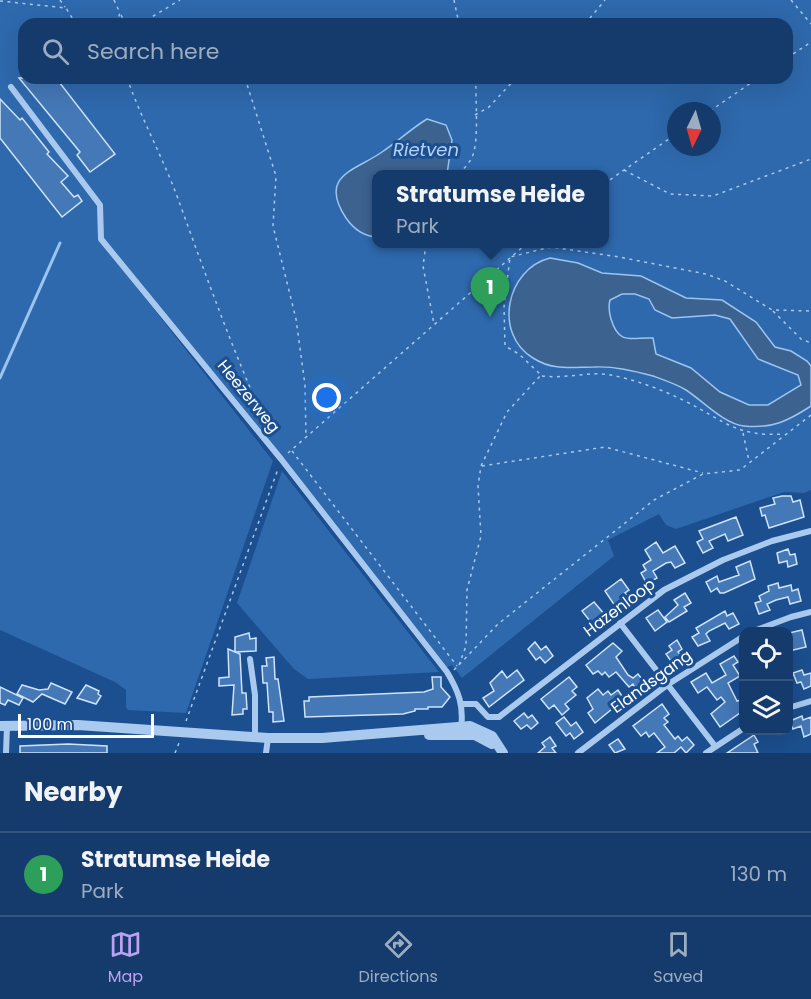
<!DOCTYPE html>
<html lang="en">
<head>
<meta charset="utf-8">
<style>
	:root { --surface:#143b6b; --page:#1d4271; --text:#f1f3f6; --muted:#9dadc1; --line:#33557e; --accent:#bca0f2 }
	body { margin:0; font-family:Poppins,sans-serif; background:var(--page); color:var(--text) }
	.controls { position:absolute; right:18px; bottom:18px; display:grid; overflow:hidden; border-radius:12px; box-shadow:0 6px 24px #0002 }
	.controls button { width:54px; height:54px; display:grid; place-items:center; padding:0; border:0; border-bottom:2px solid var(--line); background:var(--surface); color:var(--text); font:30px sans-serif }
	.compass { position:absolute; left:667px; top:102px; width:54px; height:54px; border-radius:50%; background:var(--surface); box-shadow:0 6px 24px #0002; rotate:185deg }
	.scale { position:absolute; left:18px; bottom:15px; width:136px; box-sizing:border-box; padding-left:6px; border:3px solid #fff; border-top:0; font-size:16px; line-height:21px; white-space:nowrap; color:#fff; -webkit-text-stroke:4px #1b4f8f; paint-order:stroke }
	.you { position:absolute; left:327px; top:398px; width:21px; height:21px; margin:-15px; border:4px solid #fff; border-radius:50%; background:#1a73e8; box-shadow:0 0 0 9px #1a73e833 }
	.badge { display:grid; place-items:center; width:39px; height:39px; border-radius:50%; background:var(--accent); color:#fff; font-size:20px; font-weight:700 }
	.pin { position:absolute; translate:-50% -50px; filter:drop-shadow(0 2px 3px #0008) }
	.pin::after { content:''; position:absolute; top:32px; width:21px; height:18px; background:inherit; clip-path:polygon(0 0,100% 0,50% 100%) }
	.popup { position:absolute; left:372px; top:170px; width:237px; height:78px; box-sizing:border-box; display:grid; place-content:center; border-radius:12px; background:var(--surface); filter:drop-shadow(0 2px 4px #0005); font-size:20px; white-space:nowrap; color:var(--muted) }
	.popup b { font-size:22px; color:var(--text) }
	.popup::after { content:''; position:absolute; left:50%; top:100%; margin-left:-12px; border:12px solid transparent; border-top-color:var(--surface) }
	.list { margin:0; padding:0; list-style:none }
	h2 { display:flex; justify-content:space-between; align-items:center; height:78px; margin:0; padding:0 24px; font-size:26px }
	h2 small { font-size:20px; font-weight:400; color:var(--muted) }
	.list li { display:grid; grid-template-columns:39px 1fr auto; gap:18px; align-items:center; box-sizing:border-box; height:84px; padding:0 24px; border-top:2px solid var(--line) }
	.list b { display:block; font-size:22px; white-space:nowrap }
	.list p { margin:0; font-size:20px; white-space:nowrap; color:var(--muted) }
	.list em { font-size:20px; font-style:normal; color:var(--muted) }
	.icon { flex:none; width:33px; height:33px; fill:none; stroke:currentColor; stroke-width:2; stroke-linecap:round; stroke-linejoin:round }
	.map { position:relative; flex:none; width:811px; height:753px; overflow:hidden }
	.search { position:absolute; background:var(--surface); box-shadow:0 6px 24px #0002; left:18px; right:18px; top:18px; height:66px; display:flex; align-items:center; gap:15px; box-sizing:border-box; padding:0 21px; border-radius:18px; color:var(--muted); font-size:22px }
	.sheet { height:162px; background:var(--surface) }
	nav { display:flex; justify-content:space-around; align-items:center; box-sizing:border-box; height:84px; border-top:2px solid var(--line); background:var(--surface); font-size:16px; color:var(--muted) }
	nav a { display:grid; justify-items:center; gap:3px }
	nav .on { color:var(--accent) }
	.map>svg:first-child { display:block }
	.green { fill:#2e69ad; fill-rule:evenodd }
	.water { fill:#3c6290; stroke:#9cc4f0; stroke-width:1.5; fill-rule:evenodd }
	.lines { fill:none; stroke-linecap:round; stroke-linejoin:round }
	.stream { stroke:#9cc4f0; stroke-width:3 }
	.building { fill:#4478b7; stroke:#cfe3fa; stroke-width:1.5 }
	.path { stroke:#a9c9ee; stroke-width:1.5; stroke-dasharray:3 4.5; stroke-linecap:butt }
	.minor { stroke:#a9c9ee; stroke-width:6 }
	.tertiary { stroke:#a9c9ee; stroke-width:10 }
	.labels { text-anchor:middle; stroke-width:6; stroke-linejoin:round; paint-order:stroke }
	.street-label { font-size:16px; fill:#fff; stroke:#1b4f8f }
	.water-label { font-size:18px; font-style:italic; fill:#b5d3f5; stroke:#1b4f8f }
</style>
</head>
<body>
<div class="map">
<svg width="811" height="753" viewBox="0 0 811 753">
	<rect width="100%" height="100%" fill="#1b4f8f"/>
	<path class="green" d="M0,0H811V490L804,493L784,492L676,529L666,525L659,514L608,540L614,556L462,678L452,665L447,667L286,463L117,262L273,461L186,713L128,710L126,707V690L115,682L0,630ZM24,24H787V78H24ZM676,111H712V147H676ZM376,174H604V244H376Z
		M282,471L439,672L308,679L294,669L237,603Z"/>
	<path class="water" d="M427,119L446,125L452,140L447,174H376V237C363,236 353,228 346,218C318,175 355,171 382,152C398,141 411,129 427,119Z
		M550,258L578,263L602,273L641,276L686,298L722,300L756,322L775,347L791,351L807,361L811,366V406C788,421 772,429 744,426C724,424 703,401 686,390C676,384 664,380 653,376C634,371 614,366 594,367C572,367 553,371 533,358C493,334 506,269 550,258ZM622,294H635L649,299L655,310L672,318L715,315L730,319L758,359L798,375L801,385L768,405H749L720,392L691,368L656,354L653,338C632,337 619,346 611,319C609,312 608,307 610,300Z"/>
	<g class="lines">
		<path class="stream" d="M0,378L60,243"/>
	</g>
	<path class="building" d="M19,78H56L115,154L90,172L77,155L80,152Z
		M0,99L20,120L22,118L49,152L47,154L68,176L61,182L74,197L78,195L82,201L62,217L0,138Z
		M782,496H791L793,502L800,500L804,517L769,528L765,515L762,516L760,508L775,504L773,498Z
		M736,517L743,535L728,541L725,534L709,541L713,548L703,553L697,542L703,539L699,531Z
		M656,542L663,553L675,546L685,563L675,568L671,562L666,563L653,571L657,578L647,584L641,573L646,570L643,565L651,560L645,550Z
		M788,549L790,555L795,554L797,564L788,567L787,561L779,563L777,553Z
		M750,561L755,579L724,593H720L717,588L711,592L706,582L717,576L719,582L739,575L736,567Z
		M621,579L629,590L625,593L628,597L615,606L605,591Z
		M778,583L779,588L791,585L792,591L798,589L801,601L790,604L788,597L776,600L767,604L770,610L759,614L755,603L761,601L759,596L769,591L768,586Z
		M685,593L691,603L684,607L687,611L669,622L665,617L678,605L674,600Z
		M594,602L605,615L593,625L582,611Z
		M658,610L667,622L655,631L646,618Z
		M725,611L727,616L733,613L739,624L729,629L725,623L709,631L706,634L710,641L698,646L692,637L699,633L696,628Z
		M802,630L806,647L789,651V633Z
		M249,633L250,639L256,638V651L235,652V637Z
		M677,640L682,649L678,652L683,658L673,664L666,654L672,650L669,646Z
		M535,642L541,650L546,646L553,656L545,663L540,657L536,660L528,649Z
		M613,643L622,651L616,657L628,675L633,678L638,674L646,684L637,691L633,684L629,687L616,672L609,677L605,672L602,675L598,671L593,674L586,665Z
		M228,649L240,654L242,693H246L247,709H243V714L232,715L234,685L219,686V678L229,677Z
		M734,656L738,662L733,665L740,676L728,683L737,701L744,699V710L720,727L711,714L725,702L721,697L717,700L707,687L698,693L691,682L706,673L712,683L726,675L720,664Z
		M274,657L275,679H278L284,721L273,722V712H269L267,683H263L262,666H267L266,658Z
		M517,670L524,680L489,707L483,698L494,691L490,683L502,671L507,678Z
		M802,670L804,675L811,673V686L804,689L801,682L797,683L793,673Z
		M432,677H441V687L450,697L442,707H428V709H415V711L403,714L305,717L304,701H309V697L424,692L433,689Z
		M569,677L577,687L572,691L576,695L565,704L569,709L562,715L554,705L549,709L541,699Z
		M51,683L72,692L65,704L42,694L33,702L17,694L22,685L39,690L48,689Z
		M86,685L99,691L98,694L101,696L96,704L77,698Z
		M0,687L23,698L19,705L8,700L5,705L0,703Z
		M598,689L603,695L608,691L611,695L618,690L624,699L595,723L588,713L593,709L587,698Z
		M662,704L669,714L664,718L668,722L664,725L675,739L678,736L682,741L687,737L694,745L686,753L681,747L674,753H657L665,747L654,733L649,737L646,732L641,736L633,726Z
		M524,713L528,718L532,715L538,723L531,729L527,725L521,729L514,721Z
		M802,716L803,720L811,717V734L804,737L801,726L793,729L790,721Z
		M564,717L571,726L576,722L583,732L574,739L570,733L566,736L556,723Z
		M754,735L758,742L754,744L758,753H727Z
		M550,737L556,746L552,748L556,753H538L545,747L542,743Z
		M618,739L625,749L615,753L609,745Z
		M68,744L107,746V753H20V746Z"/>
	<g class="lines">
		<path class="path" d="M60,0L65,7
			M114,0L120,13L116,24
			M454,0L459,24
			M791,0L811,24
			M0,1L66,8L76,24
			M121,15L126,24
			M140,24L180,0
			M585,24L605,0
			M787,58L811,42
			M127,78C141,118 162,156 177,196C206,276 234,354 269,431
			M245,78L276,176L273,226L296,319L305,385L306,437
			M710,111L758,78
			M475,115L489,107L516,78
			M624,170L670,194L713,196L811,159
			M459,174C463,169 468,165 471,159C480,145 475,98 476,78
			M604,184L676,134
			M426,244L423,266L434,324
			M773,311L801,339L811,343
			M542,376C565,379 591,371 611,375C636,380 663,390 685,401C725,421 736,437 784,434
			M743,433L749,461
			M292,451L457,666
			M288,453L526,244
			M482,466L605,447L703,473
			M459,665L466,646L467,590L481,536L478,486L481,466L507,412L541,375L519,354L505,346L504,307L510,257L551,247L619,257L706,274L725,281L772,310L811,311
			M454,670L498,624L654,500L703,474L740,470L811,415
			M186,721L278,469
			M175,753L179,743"/>
		<path class="minor" d="M11,87L100,205L101,239L281,459L447,672C459,692 464,706 461,729
			M620,623L715,746
			M751,632L791,617L811,612
			M250,659L255,695V737
			M462,704H476L488,717H499L664,590L723,560L772,541L811,531
			M788,708L811,701
			M6,753L7,726
			M266,753L268,738
			M578,753L667,685L744,636
			M706,753L744,728"/>
		<path class="tertiary" d="M0,726L78,725L268,738H322L470,726L492,736L503,753
			M429,735H475L492,744"/>
	</g>
	<g class="labels">
		<g class="street-label">
			<text transform="translate(249 396) rotate(51)" y="6">Heezerweg</text>
			<text transform="translate(619 607) rotate(-37)" y="6">Hazenloop</text>
			<text transform="translate(651 681) rotate(-36)" y="6">Elandsgang</text>
		</g>
		<g class="water-label">
			<text x="426" y="156">Rietven</text>
		</g>
	</g>
</svg>
<div class="controls">
<button><svg class="icon" aria-label="locate" viewBox="0 0 24 24"><circle cx="12" cy="12" r="6"/><path d="M12 2v4M12 18v4M2 12h4M18 12h4"/></svg></button>
<button><svg class="icon" aria-label="layers" viewBox="0 0 24 24"><path d="M12 4l9 5-9 5-9-5zM3 14l9 5 9-5"/></svg></button>
</div>
<svg class="compass" viewBox="-18 -18 36 36"><path d="M0-13l5 13h-10z" fill="#e53935"/><path d="M0 13l5-13h-10z" fill="#9dadc1"/></svg>
<div class="scale">100 m</div>
<div class="you"></div>
<div class="pin badge" style="left:490px;top:317px;background:#2e9e5b">1</div>
<div class="popup"><b>Stratumse Heide</b>Park</div>
<div class="search"><svg class="icon" aria-label="search" viewBox="0 0 24 24"><circle cx="10" cy="10" r="6"/><path d="M15 15l6 6"/></svg>Search here</div>
</div>
<section class="sheet">
<h2>Nearby<small></small></h2>
<ul class="list">
<li><span class="badge" style="background:#2e9e5b">1</span><div><b>Stratumse Heide</b><p>Park</p></div><em>130 m</em></li>
</ul>
</section>
<nav>
<a class="on"><svg class="icon" aria-label="map" viewBox="0 0 24 24"><path d="M3 6l6-2 6 2 6-2v14l-6 2-6-2-6 2zM9 4v14M15 6v14"/></svg>Map</a>
<a><svg class="icon" aria-label="directions" viewBox="0 0 24 24"><path d="M12 3l9 9-9 9-9-9zM9 14v-3h6M13 9l2 2-2 2"/></svg>Directions</a>
<a><svg class="icon" aria-label="saved" viewBox="0 0 24 24"><path d="M7 4h10v16l-5-4-5 4z"/></svg>Saved</a>
</nav>
</body>
</html>
